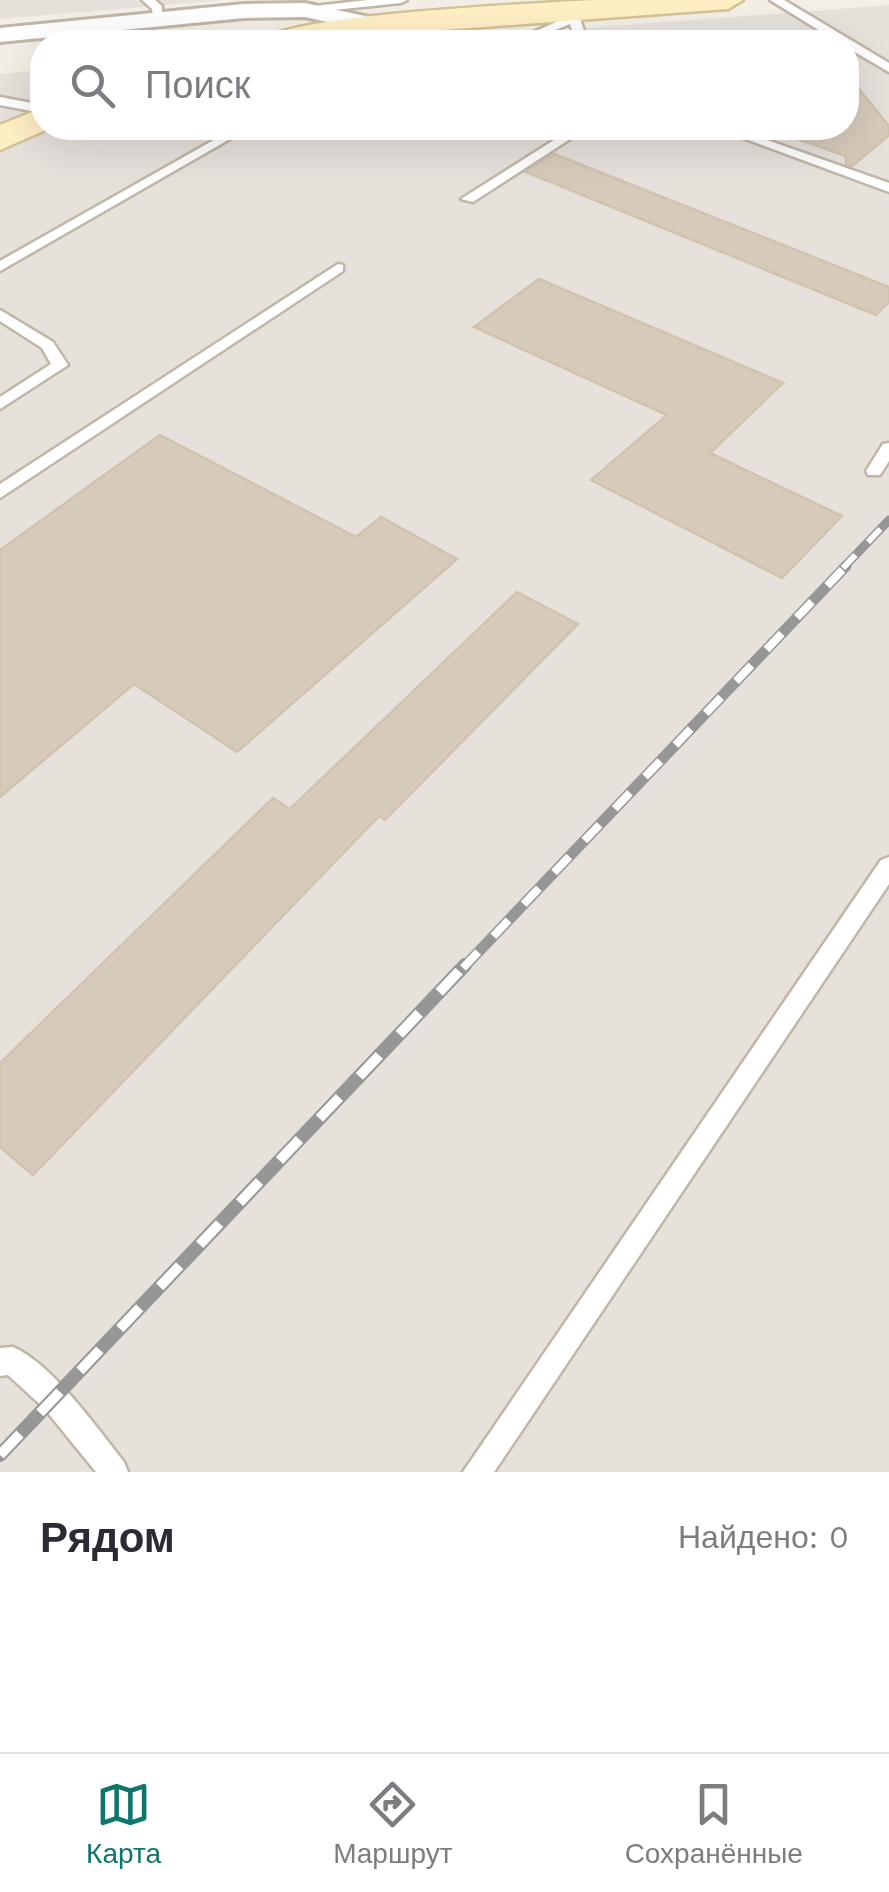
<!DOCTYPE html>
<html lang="ru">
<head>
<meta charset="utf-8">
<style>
	:root { --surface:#fff; --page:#f2f2f3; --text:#2b2b33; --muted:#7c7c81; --line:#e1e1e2; --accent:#0f766e }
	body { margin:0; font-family:"Work Sans",sans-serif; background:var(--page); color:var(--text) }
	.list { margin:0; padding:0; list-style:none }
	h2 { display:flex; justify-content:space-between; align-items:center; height:130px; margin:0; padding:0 40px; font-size:42px }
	h2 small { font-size:32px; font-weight:400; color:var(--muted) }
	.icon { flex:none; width:55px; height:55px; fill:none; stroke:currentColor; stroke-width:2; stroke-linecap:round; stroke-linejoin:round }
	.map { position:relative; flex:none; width:889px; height:1472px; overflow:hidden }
	.search { position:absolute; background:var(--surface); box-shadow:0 10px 40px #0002; left:30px; right:30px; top:30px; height:110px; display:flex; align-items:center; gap:25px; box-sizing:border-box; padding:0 35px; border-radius:40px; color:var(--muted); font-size:38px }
	.sheet { height:280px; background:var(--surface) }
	nav { display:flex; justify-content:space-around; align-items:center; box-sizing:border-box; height:140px; border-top:2px solid var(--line); background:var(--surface); font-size:28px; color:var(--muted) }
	nav a { display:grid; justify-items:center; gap:5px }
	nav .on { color:var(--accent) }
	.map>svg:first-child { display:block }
	.industrial { fill:#e6e1db }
	.building { fill:#d6cbbb; stroke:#d1c2ae; stroke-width:2.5 }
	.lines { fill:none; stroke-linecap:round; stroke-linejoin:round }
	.lane-casing { stroke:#c0b7a8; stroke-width:5 }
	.street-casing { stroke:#c0b7a8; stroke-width:6 }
	.secondary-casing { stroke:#d6c394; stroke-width:5 }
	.lane { fill:#fff; fill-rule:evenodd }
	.street { fill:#fff; fill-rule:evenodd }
	.secondary { fill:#ffefc5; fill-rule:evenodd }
	.rail-far2-casing { stroke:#969696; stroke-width:9 }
	.rail-far1-casing { stroke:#969696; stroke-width:11 }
	.rail-casing { stroke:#969696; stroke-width:14 }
	.rail-far2 { stroke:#fff; stroke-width:6; stroke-dasharray:18; stroke-linecap:butt }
	.rail-far1 { stroke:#fff; stroke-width:8; stroke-dasharray:22; stroke-linecap:butt }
	.rail { stroke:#fff; stroke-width:10; stroke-dasharray:29; stroke-linecap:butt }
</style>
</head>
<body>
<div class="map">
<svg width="889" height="1472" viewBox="0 0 889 1472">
	<rect width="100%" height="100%" fill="#f4efe6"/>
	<path class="industrial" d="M0,0H225L0,19Z
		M889,5V1472H0V74L42,70V128H846V42H404Z"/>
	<path class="building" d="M846,73L889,126V135L852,166L846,164V156L778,132V128H846Z
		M554,154L889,287V302L876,315L526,172Z
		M539,279L783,383L710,453L842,516L782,578L591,480L667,415L474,327Z
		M160,435L356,537L381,517L457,559L237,752L134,684L0,797V550Z
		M517,592L578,624L385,820L379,816L33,1175L0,1147V1063L273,798L290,809Z"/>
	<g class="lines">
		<g class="lane-casing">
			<path id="lane" d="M142,0H155L162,6V23H154L152,9Z
				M368,0H407L401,3L305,13L299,10L305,7Z
				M770,0H784L889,63V72L846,47V42H838Z
				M583,10L589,13L580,19L588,42H576L570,24L526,42H511Z
				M374,22L410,40L412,42H398L370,27L368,25Z
				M0,97L42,105V113L0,105Z
				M235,128H249L0,271V261Z
				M573,128H587L473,202L461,199Z
				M716,128H733L889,183V192Z
				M338,264L343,265V271L0,498V484Z
				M0,310L53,342L68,365L0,409V397L51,364L42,348L0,321Z
				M889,443V461L880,475H868L866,471L883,444Z
				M889,857V884L494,1472H463L881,860Z
				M13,1347C52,1364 97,1428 124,1462L128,1472H96L44,1408L8,1375L0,1376V1348Z"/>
		</g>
		<g class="street-casing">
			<path id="street" d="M305,3L383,20L386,25L374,32L305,17L244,18L0,42V28L244,4Z"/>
		</g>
		<g class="secondary-casing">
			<path id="secondary" d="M595,0H743L728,9L374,35L329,42H261C280,14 548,3 595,0Z
				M42,108V128H50L0,150V125Z"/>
		</g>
		<use href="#lane" class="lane"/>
		<use href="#street" class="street"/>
		<use href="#secondary" class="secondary"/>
		<g class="rail-far2-casing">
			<path id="rail-far2" d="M843,568L889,520"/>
		</g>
		<g class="rail-far1-casing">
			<path id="rail-far1" d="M463,968L846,566"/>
		</g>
		<g class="rail-casing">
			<path id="rail" d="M0,1455L465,965"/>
		</g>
		<use href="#rail-far2" class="rail-far2"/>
		<use href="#rail-far1" class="rail-far1"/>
		<use href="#rail" class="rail"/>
	</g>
</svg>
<div class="search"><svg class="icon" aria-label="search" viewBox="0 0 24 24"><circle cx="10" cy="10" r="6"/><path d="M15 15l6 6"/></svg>Поиск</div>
</div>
<section class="sheet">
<h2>Рядом<small>Найдено: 0</small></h2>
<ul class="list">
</ul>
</section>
<nav>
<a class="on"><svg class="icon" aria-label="map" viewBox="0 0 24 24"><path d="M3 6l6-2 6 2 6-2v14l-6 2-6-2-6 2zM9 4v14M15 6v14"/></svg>Карта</a>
<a><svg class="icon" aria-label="directions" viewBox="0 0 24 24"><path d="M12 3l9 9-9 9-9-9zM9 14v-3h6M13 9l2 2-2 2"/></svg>Маршрут</a>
<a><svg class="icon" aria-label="saved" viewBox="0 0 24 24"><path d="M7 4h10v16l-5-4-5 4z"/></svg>Сохранённые</a>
</nav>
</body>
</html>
